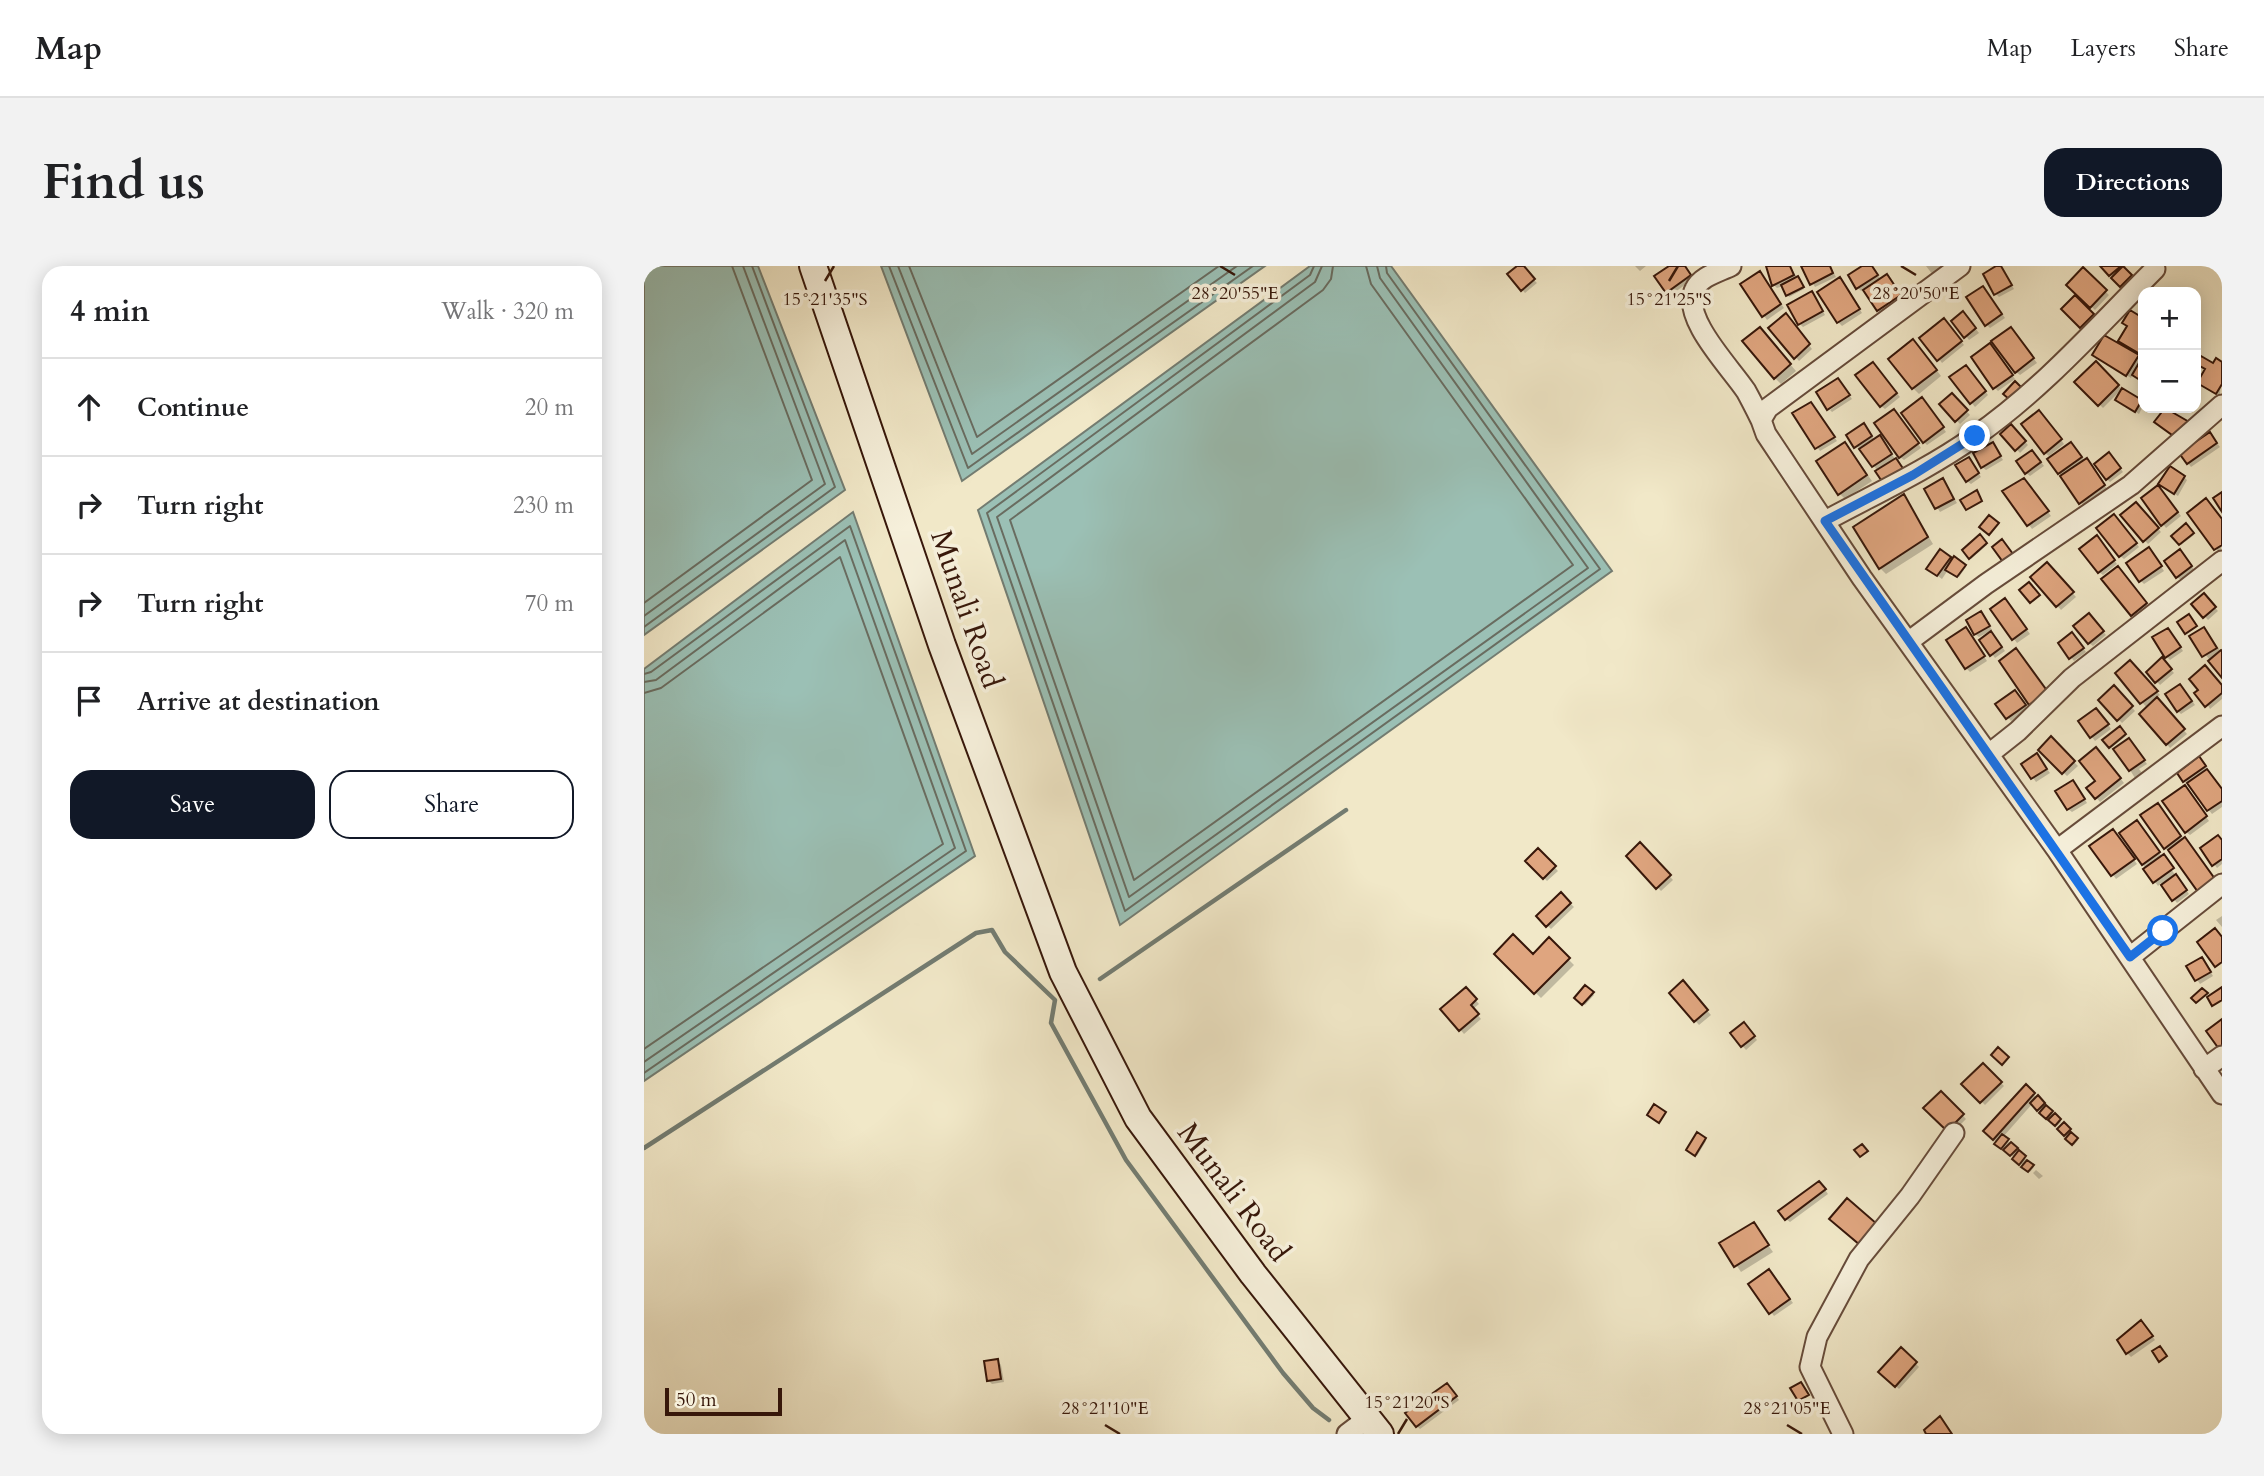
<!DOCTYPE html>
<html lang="en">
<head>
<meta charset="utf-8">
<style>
	:root { --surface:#fff; --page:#f2f2f2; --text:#202124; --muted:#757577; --line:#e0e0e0; --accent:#111827 }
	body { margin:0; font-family:Cardo,serif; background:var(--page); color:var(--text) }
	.controls { position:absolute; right:21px; top:21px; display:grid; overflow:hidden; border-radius:14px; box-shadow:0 4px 18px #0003 }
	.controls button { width:63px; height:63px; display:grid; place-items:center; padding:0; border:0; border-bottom:2px solid var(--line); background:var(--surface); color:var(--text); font:35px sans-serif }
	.scale { position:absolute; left:21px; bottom:18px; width:117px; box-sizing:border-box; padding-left:7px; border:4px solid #37170a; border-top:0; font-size:19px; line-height:24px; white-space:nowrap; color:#37170a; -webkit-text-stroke:5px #f6f0db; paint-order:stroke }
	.stop { position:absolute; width:21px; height:21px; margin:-16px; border:5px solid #1a73e8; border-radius:50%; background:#fff }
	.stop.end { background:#1a73e8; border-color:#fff; box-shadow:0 2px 7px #0008 }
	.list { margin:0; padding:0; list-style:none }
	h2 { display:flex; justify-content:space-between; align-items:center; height:91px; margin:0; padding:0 28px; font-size:30px }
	h2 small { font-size:23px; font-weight:400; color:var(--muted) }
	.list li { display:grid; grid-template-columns:46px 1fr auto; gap:21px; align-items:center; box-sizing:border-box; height:98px; padding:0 28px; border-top:2px solid var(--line) }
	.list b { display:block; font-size:26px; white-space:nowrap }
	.list em { font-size:23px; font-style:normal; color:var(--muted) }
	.actions { display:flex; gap:14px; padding:21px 28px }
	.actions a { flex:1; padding:16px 0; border:2px solid var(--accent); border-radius:21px; text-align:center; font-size:24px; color:var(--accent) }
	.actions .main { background:var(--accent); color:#fff }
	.icon { flex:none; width:38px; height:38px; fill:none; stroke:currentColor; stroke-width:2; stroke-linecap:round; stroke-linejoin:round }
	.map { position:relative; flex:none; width:1578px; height:1168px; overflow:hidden; border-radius:21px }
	header { display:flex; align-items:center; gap:42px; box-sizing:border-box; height:98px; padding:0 35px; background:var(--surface); border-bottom:2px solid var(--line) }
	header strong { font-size:33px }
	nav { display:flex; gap:38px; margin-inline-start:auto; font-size:24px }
	.intro { display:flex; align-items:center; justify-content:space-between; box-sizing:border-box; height:168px; padding:0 42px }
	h1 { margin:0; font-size:49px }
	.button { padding:18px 32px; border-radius:21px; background:var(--accent); color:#fff; font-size:24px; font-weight:700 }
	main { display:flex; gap:42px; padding:0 42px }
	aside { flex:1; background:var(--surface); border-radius:21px; box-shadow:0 4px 18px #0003 }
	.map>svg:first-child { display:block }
	.water { fill:#9bc0b5; stroke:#737c71; stroke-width:2 }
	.shadow { fill:#0003 }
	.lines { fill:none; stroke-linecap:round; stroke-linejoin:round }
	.shore { stroke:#696c60; stroke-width:2 }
	.stream { stroke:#737c71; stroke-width:4.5 }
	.building { fill:#dfa57f; stroke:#37170a; stroke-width:2 }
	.minor-casing { stroke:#664b3a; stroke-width:23 }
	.secondary-casing { stroke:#37170a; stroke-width:30 }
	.minor { stroke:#f6f0db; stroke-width:19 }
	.secondary { stroke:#f6f0db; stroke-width:26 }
	.route { stroke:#1a73e8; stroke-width:9 }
	.ticks { fill:none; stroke:#37170a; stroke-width:2.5 }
	.labels { text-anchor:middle; stroke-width:7; stroke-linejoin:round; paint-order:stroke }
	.street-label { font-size:30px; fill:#37170a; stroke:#f6f0db }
	.ticks-label { font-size:18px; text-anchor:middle; fill:#37170a; stroke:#f6f0db; stroke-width:7; stroke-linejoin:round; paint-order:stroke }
</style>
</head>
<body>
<header>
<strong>Map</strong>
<nav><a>Map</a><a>Layers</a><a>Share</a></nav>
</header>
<div class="intro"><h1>Find us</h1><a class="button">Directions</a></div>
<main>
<aside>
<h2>4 min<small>Walk · 320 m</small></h2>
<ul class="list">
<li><svg class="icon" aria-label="ahead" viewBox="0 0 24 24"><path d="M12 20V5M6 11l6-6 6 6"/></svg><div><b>Continue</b></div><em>20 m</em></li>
<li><svg class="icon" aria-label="right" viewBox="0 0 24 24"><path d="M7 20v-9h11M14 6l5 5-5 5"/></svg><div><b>Turn right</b></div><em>230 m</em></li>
<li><svg class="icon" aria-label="right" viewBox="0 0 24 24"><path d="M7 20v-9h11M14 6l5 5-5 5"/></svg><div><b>Turn right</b></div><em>70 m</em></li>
<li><svg class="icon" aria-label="arrive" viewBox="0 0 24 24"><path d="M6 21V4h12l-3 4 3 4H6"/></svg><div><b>Arrive at destination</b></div></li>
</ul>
<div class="actions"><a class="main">Save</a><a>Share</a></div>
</aside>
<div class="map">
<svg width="1578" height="1168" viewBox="0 0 1578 1168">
	<rect width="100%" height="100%" fill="#f1e8c8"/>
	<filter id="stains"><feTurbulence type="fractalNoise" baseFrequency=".00286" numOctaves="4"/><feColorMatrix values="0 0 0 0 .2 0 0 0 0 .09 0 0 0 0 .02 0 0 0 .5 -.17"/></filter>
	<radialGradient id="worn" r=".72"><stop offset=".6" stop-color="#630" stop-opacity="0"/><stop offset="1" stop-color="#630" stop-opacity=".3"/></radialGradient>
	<path class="water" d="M0,0H114L201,224L0,369Z
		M237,0H621L318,215Z
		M666,0H747L968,305L476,659L334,244Z
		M209,246L331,590L0,815V403Z"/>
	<path class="shadow" d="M876,0L893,17L881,27L866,9Z
		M991,0H1002L996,5Z
		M1028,0H1041L1049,13L1027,29L1023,25Z
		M1124,0H1146L1160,23L1145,31L1139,20L1133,22L1130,19Z
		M1159,0H1186L1192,11L1171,21Z
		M1221,0H1228L1237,14H1246L1260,33L1238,48L1221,23L1217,25L1213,21Z
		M1282,0H1305L1289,9Z
		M1356,0L1370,23L1355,31L1352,28Z
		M1459,0H1482L1480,4L1488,11L1478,21Z
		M1439,4L1465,29L1451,44L1425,19Z
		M1119,11L1140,42L1123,54L1099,19Z
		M1200,17L1218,47L1198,60L1194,56Z
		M1343,26L1361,52L1346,62L1343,59Z
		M1171,31L1181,49L1159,61L1156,58Z
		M1431,32L1452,53L1441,64L1420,43Z
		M1322,51L1335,67L1325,74L1322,70Z
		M1145,53L1168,83L1155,95L1127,62Z
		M1303,58L1320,79L1298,97L1295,93Z
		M1370,66L1393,97L1376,109L1372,106Z
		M1121,69L1152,105L1137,118L1131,112Z
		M1275,81L1297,110L1275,128L1269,122Z
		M1349,83L1371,113L1354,125L1351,122Z
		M1450,89L1499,93V117L1489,108L1487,112Z
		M1572,95L1578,98L1576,130L1559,120L1562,104L1554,98L1570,99Z
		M1452,97L1478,123L1459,142L1433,116Z
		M1232,101L1256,131L1241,143L1237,140Z
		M1326,105L1344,129L1331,141L1307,111Z
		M1308,129L1326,149L1316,158L1298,139Z
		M1206,130L1208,133L1188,146L1186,144Z
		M1497,135L1499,140L1495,148L1477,137Z
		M1281,137L1302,166L1283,179L1280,176Z
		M1170,142L1193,175L1176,185L1173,181Z
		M1254,149L1277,182L1260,194L1256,191Z
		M1399,150L1420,178L1405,190L1401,187Z
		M1367,161L1384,179L1376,187L1359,168Z
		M1224,163L1231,175H1239L1251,193L1233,204L1217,183L1211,180Z
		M1569,172L1576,181L1547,201L1544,197Z
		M1201,178L1228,215L1201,233L1196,228Z
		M1349,178L1359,194L1342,204L1338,201Z
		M1430,181L1464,224L1440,240L1415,207Z
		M1392,189L1400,200L1386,210L1382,207Z
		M1468,192L1479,206L1466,216L1463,213Z
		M1328,196L1337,211L1327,218L1323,215Z
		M1540,211L1543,214L1534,230L1520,221Z
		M1299,214L1313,237L1296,246L1282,223Z
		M1383,218L1407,250L1388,263L1360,226Z
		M1518,225L1537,250L1522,262L1519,258Z
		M1260,230L1289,278L1242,308L1236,302Z
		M1492,238L1517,266L1504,278L1479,250Z
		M1568,240L1578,253L1577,289L1545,247Z
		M1474,254L1495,281L1480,293L1476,290Z
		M1542,260L1550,269L1537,279L1529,270Z
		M1336,271L1343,279L1327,293L1320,284Z
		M1456,275L1473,298L1459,309L1455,306Z
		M1508,287L1520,305L1500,318L1496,314Z
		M1540,289L1551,305L1537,314L1533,311Z
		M1306,292L1322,301L1315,311L1304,304L1298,313L1288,306Z
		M1403,299L1432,331L1417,344L1389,312Z
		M1477,306L1505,342L1492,353L1460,313Z
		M1560,329L1574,345L1564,354L1550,338Z
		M1365,338L1386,368L1373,377L1349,344Z
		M1340,351L1348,364L1335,371L1331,368Z
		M1448,353L1462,369L1449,380L1445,377Z
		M1325,367L1343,395L1326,406L1322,402Z
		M1563,367L1578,387V410L1548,371Z
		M1528,368L1539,385L1526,394L1522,390Z
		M1351,371L1361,385L1351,392L1348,388Z
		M1431,372L1442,386L1430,395L1416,378Z
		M1518,394L1530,407L1516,419L1504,406Z
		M1486,396L1516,429L1512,432L1543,468L1526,482L1497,448L1503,442L1498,436Z
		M1565,404L1578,421V433L1566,443L1556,424Z
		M1470,421L1491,445L1478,457L1456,434Z
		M1540,423L1551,439L1537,448L1534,445Z
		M1374,430L1384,443L1367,455L1354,439Z
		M1456,447L1467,463L1451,475L1436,456Z
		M1476,462L1482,470L1467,482L1461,474Z
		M1407,473L1434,500L1423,510L1397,484Z
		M1488,478L1503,498L1495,503L1502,512L1494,517L1486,504Z
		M1455,486L1480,517L1456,536L1444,522L1453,515Z
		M1393,489L1406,507L1392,516L1379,498Z
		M1559,496L1578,524V541L1568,548L1535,507Z
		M1433,520L1443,537L1428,546L1424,543Z
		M1544,525L1565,555L1546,569L1542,566Z
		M1517,543L1540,575L1525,585L1521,582Z
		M1496,560L1545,628L1533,637L1517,617L1514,620L1511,616L1477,567Z
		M1472,569L1493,598L1472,613L1448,580Z
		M1574,571L1578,575V598L1573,602L1570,598Z
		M996,579L1029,614L1017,625L984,590Z
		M894,584L914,605L903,615L883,595Z
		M917,628L930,641L907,663L894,650Z
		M1578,650V661L1572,654Z
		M905,674L930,699L897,732L852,688L889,690Z
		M1561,696L1569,710L1556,718L1544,700Z
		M1039,717L1067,749L1055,759L1027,727Z
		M941,721L950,729L941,739L932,732Z
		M822,723L835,738L829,743L837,753L820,768L799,743Z
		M1100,758L1113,774L1102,784L1088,768Z
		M1339,799L1360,820L1341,839L1320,818Z
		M1382,821L1417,856L1413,860L1389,837L1359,871L1365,876L1359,883L1341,865Z
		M1297,827L1322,853L1307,868Z
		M1420,858L1434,874L1430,879L1415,863Z
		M1054,869L1062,875L1053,890L1044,884Z
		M1367,878L1390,901L1386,906L1362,884Z
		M1392,904L1399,910L1395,913L1389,907Z
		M1179,921L1184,928L1146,956L1142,953Z
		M1109,958L1129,986L1097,1006L1078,978Z
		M1128,1008L1149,1037L1130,1050L1127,1046Z
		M1501,1060L1511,1074L1487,1091L1483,1087Z
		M1257,1083L1275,1101L1255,1123L1237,1106Z
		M354,1095L357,1099L360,1116L348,1118L345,1115Z
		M806,1122L815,1134L776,1163L773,1160Z"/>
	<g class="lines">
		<path class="shore" d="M245,0L324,202L609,0
			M254,0L328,188L593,0
			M265,0L333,171L575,0
			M670,0L666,9L343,247L481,645L956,303L743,7L742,0
			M678,0L671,16L353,251L485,631L944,302L736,12L733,0
			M689,0L687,13L679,24L366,254L490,614L929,299L727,18L722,0
			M0,337L168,214L88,0
			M0,350L181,218L99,0
			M0,361L191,221L108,0
			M0,408L7,406L206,260L322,585L0,807
			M0,416L12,414L201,274L311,582L0,796
			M0,427L17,422L196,291L299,578L0,783"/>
		<path class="stream" d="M456,713L702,544
			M0,882L332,667L348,664L361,686L411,734L407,757L482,894L639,1107L669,1142L685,1154"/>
	</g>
	<path class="building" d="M873,0H880L891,13L877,25L863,8Z
		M1025,0H1041L1047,9L1022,27L1010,10Z
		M1122,0H1146L1150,9L1128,20Z
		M1157,0H1186L1189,7L1166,19Z
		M1218,0H1228L1234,9L1212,23L1204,9Z
		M1352,0H1357L1368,19L1350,29L1339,8Z
		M1456,0H1477L1465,10Z
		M1479,0L1488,9L1476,21L1467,12Z
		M1439,1L1463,24L1446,42L1422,19Z
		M1116,5L1137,38L1118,51L1096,18Z
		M1243,8L1257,29L1233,45L1219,24Z
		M1154,10L1160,21L1142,30L1137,19Z
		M1196,11L1216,43L1193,57L1173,26Z
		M1339,20L1358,48L1341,60L1322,31Z
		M1168,25L1179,45L1154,59L1143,39Z
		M1431,29L1450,48L1436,62L1417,43Z
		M1486,44L1499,52V83L1496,88L1474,75L1483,60L1478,57Z
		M1319,45L1332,62L1320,72L1307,55Z
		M1142,47L1166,78L1150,93L1124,62Z
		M1300,52L1318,75L1293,95L1275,72Z
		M1116,61L1147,98L1130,113L1098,75Z
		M1367,61L1390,92L1371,107L1347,75Z
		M1460,69L1495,89L1482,110L1448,89Z
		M1269,73L1293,104L1268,123L1244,93Z
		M1346,77L1369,109L1349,123L1327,91Z
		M1499,90V116L1488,109Z
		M1557,90L1569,97L1572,92L1578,96V118L1572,128L1553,117L1561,103L1552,98Z
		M1452,95L1475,119L1454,140L1430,116Z
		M1229,96L1253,127L1236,141L1211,109Z
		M1322,99L1342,125L1326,138L1305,111Z
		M1194,112L1206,129L1183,144L1172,126Z
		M1371,115L1378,122L1366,134L1359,128Z
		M1478,122L1498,134L1491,146L1471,134Z
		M1308,127L1324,144L1311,156L1295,138Z
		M1278,131L1300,161L1279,177L1257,147Z
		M1167,136L1191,171L1171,183L1148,147Z
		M1521,142L1547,157L1535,174L1510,156Z
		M1250,143L1275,177L1255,192L1230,157Z
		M1395,144L1418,173L1400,188L1377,158Z
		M1220,157L1228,170L1210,182L1202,169Z
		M1367,158L1382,175L1371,185L1356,168Z
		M1566,166L1573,177L1543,198L1535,187Z
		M1236,169L1248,188L1228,201L1215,183Z
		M1201,176L1223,209L1194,229L1172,195Z
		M1349,176L1357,190L1337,202L1329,187Z
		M1427,176L1438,191L1414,208L1403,193Z
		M1388,184L1397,196L1381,208L1372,195Z
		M1465,186L1477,202L1462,214L1450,198Z
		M1325,191L1335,207L1322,216L1311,199Z
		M1252,192L1260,204L1239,217L1231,205Z
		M1443,192L1461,219L1435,238L1416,210Z
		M1526,200L1541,210L1530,228L1514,218Z
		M1299,212L1310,233L1291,243L1280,223Z
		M1380,212L1405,245L1383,260L1358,225Z
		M1514,219L1534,246L1517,260L1497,232Z
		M1333,224L1338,235L1322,244L1316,234Z
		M1578,226V246L1569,232Z
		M1260,228L1284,271L1235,303L1209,261Z
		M1562,232L1578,253V279L1570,284L1543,247Z
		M1492,236L1515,262L1499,276L1476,249Z
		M1470,248L1493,277L1475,291L1452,262Z
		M1345,249L1355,257L1345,269L1335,261Z
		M1542,257L1550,267L1535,279L1527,270Z
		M1336,268L1343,277L1325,293L1318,284Z
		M1453,269L1471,294L1454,307L1435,283Z
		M1358,273L1369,288L1359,296L1348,281Z
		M1505,281L1518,300L1495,316L1482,297Z
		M1296,283L1307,291L1293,310L1282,303Z
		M1536,283L1548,300L1532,312L1520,295Z
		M1310,290L1322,299L1313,311L1301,304Z
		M1403,296L1430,326L1412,341L1386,311Z
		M1474,300L1503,337L1487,350L1457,313Z
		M1385,316L1396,329L1386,337L1375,324Z
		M1560,327L1572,341L1559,352L1547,338Z
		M1361,332L1383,363L1368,374L1346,343Z
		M1337,345L1346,360L1330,369L1322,354Z
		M1445,347L1460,365L1444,378L1429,360Z
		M1545,348L1553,360L1541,368L1533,356Z
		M1322,361L1341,390L1321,403L1302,374Z
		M1560,361L1573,382L1558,391L1545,370Z
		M1524,362L1537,381L1521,392L1508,371Z
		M1347,365L1358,381L1346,390L1335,374Z
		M1428,366L1440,382L1425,393L1414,377Z
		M1372,382L1404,426L1385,439L1355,395Z
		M1577,384L1578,385V412L1564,395Z
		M1518,391L1528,403L1511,417L1502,406Z
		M1486,394L1514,425L1496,438L1471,407Z
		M1561,399L1578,419V427L1561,441L1550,427L1554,424L1545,413Z
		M1536,418L1548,435L1533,446L1521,428Z
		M1470,419L1489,440L1473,455L1454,434Z
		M1371,424L1382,439L1362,453L1351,438Z
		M1513,431L1541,463L1522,479L1495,448Z
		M1452,442L1465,458L1446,472L1434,455Z
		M1476,460L1482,468L1465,482L1458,474Z
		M1407,470L1431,495L1418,508L1394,484Z
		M1485,472L1501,494L1485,505L1469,483Z
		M1452,481L1477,512L1451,533L1442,522L1451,515L1435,495Z
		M1393,487L1403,503L1387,513L1377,498Z
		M1555,490L1562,500L1539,516L1533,507Z
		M1563,503L1578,523V535L1563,545L1543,517Z
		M1429,514L1441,533L1423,544L1411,525Z
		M1541,519L1563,550L1541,567L1518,535Z
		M1514,537L1537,570L1520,583L1496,549Z
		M1493,554L1516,586L1498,599L1475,567Z
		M1469,563L1491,593L1467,610L1445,580Z
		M1574,569L1578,574V593L1568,600L1556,582Z
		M1541,571L1571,613L1554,626L1524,584Z
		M996,576L1027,609L1012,623L982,590Z
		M894,582L912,600L899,613L881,595Z
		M1520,588L1530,602L1509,617L1499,603Z
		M1532,608L1543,624L1528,635L1517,619Z
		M917,626L927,637L902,661L892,650Z
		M1571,662L1578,671V696L1571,701L1553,676Z
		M869,668L889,688L905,671L926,692L890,728L850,688Z
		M1558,691L1567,706L1551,715L1542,700Z
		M1039,714L1064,744L1050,756L1025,727Z
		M941,719L950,726L938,739L930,732Z
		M822,721L833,733L827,739L835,748L815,765L796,743Z
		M1578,721V734L1568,740L1563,731Z
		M1558,722L1564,727L1552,737L1547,732Z
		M1578,753V780L1575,783L1562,765Z
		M1100,756L1111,770L1097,781L1086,767Z
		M1354,781L1365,791L1358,799L1347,789Z
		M1339,797L1358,816L1336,837L1317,818Z
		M1382,818L1391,827L1349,874L1339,865Z
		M1297,825L1320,848L1303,865L1279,842Z
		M1394,829L1401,837L1393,845L1386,837Z
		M1010,838L1022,846L1015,857L1003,849Z
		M1402,839L1409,845L1402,853L1395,847Z
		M1411,847L1417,853L1411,860L1404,854Z
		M1420,856L1427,863L1420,870L1413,863Z
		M1053,866L1062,872L1051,890L1042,884Z
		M1427,866L1434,872L1428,879L1421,873Z
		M1358,868L1365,873L1357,883L1350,878Z
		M1367,876L1374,882L1366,890L1359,884Z
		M1218,878L1224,885L1216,891L1210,884Z
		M1375,884L1382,890L1375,899L1368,893Z
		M1383,894L1390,899L1384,906L1377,901Z
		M1175,915L1182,923L1141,954L1134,945Z
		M1203,932L1233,958L1216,979L1185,953Z
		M1110,956L1125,979L1090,1001L1075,977Z
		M1125,1003L1146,1033L1125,1048L1104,1018Z
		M1497,1054L1509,1070L1482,1088L1473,1074Z
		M1516,1080L1523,1090L1515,1096L1508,1085Z
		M1257,1081L1273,1096L1251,1121L1234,1106Z
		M354,1093L357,1113L343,1115L340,1095Z
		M1157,1116L1165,1129L1154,1135L1146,1122Z
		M803,1117L813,1130L772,1161L761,1147Z
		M1296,1150L1308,1168H1282L1280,1164Z"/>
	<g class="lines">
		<g class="minor-casing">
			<path id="minor" d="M1087,0C1075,6 1057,10 1051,23C1036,51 1087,102 1102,125C1107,134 1112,144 1117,154
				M1316,0L1124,142L1117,154L1122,168L1218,312L1413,584L1578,828
				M1181,255C1231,228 1283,204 1330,171C1398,124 1453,61 1511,3
				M1264,376L1342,318L1487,219L1578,139
				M1345,488L1374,465L1428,412L1578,295
				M1413,584L1578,460
				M1486,691L1578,618
				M1560,803L1578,790
				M703,1168L724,1152
				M1199,1168L1166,1101L1173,1071L1215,993L1266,930L1310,867"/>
		</g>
		<g class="secondary-casing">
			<path id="secondary" d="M169,0L298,379L419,706L494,852L609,1008L736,1168"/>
		</g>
		<use href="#minor" class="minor"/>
		<use href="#secondary" class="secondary"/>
	</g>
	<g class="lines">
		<path class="route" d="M1331,170L1269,209L1181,255L1486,691L1519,665"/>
	</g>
	<path class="ticks" d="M576,0L591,9M1257,0L1272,9M181,15L190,0M1025,15L1034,0M461,1159L476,1168M1143,1159L1158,1168M754,1168L763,1153"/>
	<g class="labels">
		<g class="street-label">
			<text transform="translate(323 343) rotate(71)" y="10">Munali Road</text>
			<text transform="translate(590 926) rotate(53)" y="10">Munali Road</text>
		</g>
	</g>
	<g class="ticks-label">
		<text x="591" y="33">28°20'55"E</text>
		<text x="1272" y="33">28°20'50"E</text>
		<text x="181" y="39">15°21'35"S</text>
		<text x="1025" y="39">15°21'25"S</text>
		<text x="763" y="1142">15°21'20"S</text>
		<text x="461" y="1148">28°21'10"E</text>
		<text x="1143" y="1148">28°21'05"E</text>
	</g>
	<rect width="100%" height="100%" filter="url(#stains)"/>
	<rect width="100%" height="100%" fill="url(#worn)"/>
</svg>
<div class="controls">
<button>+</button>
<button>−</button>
</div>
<div class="scale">50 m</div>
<div class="stop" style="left:1519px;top:665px"></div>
<div class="stop end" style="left:1331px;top:170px"></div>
</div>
</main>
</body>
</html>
